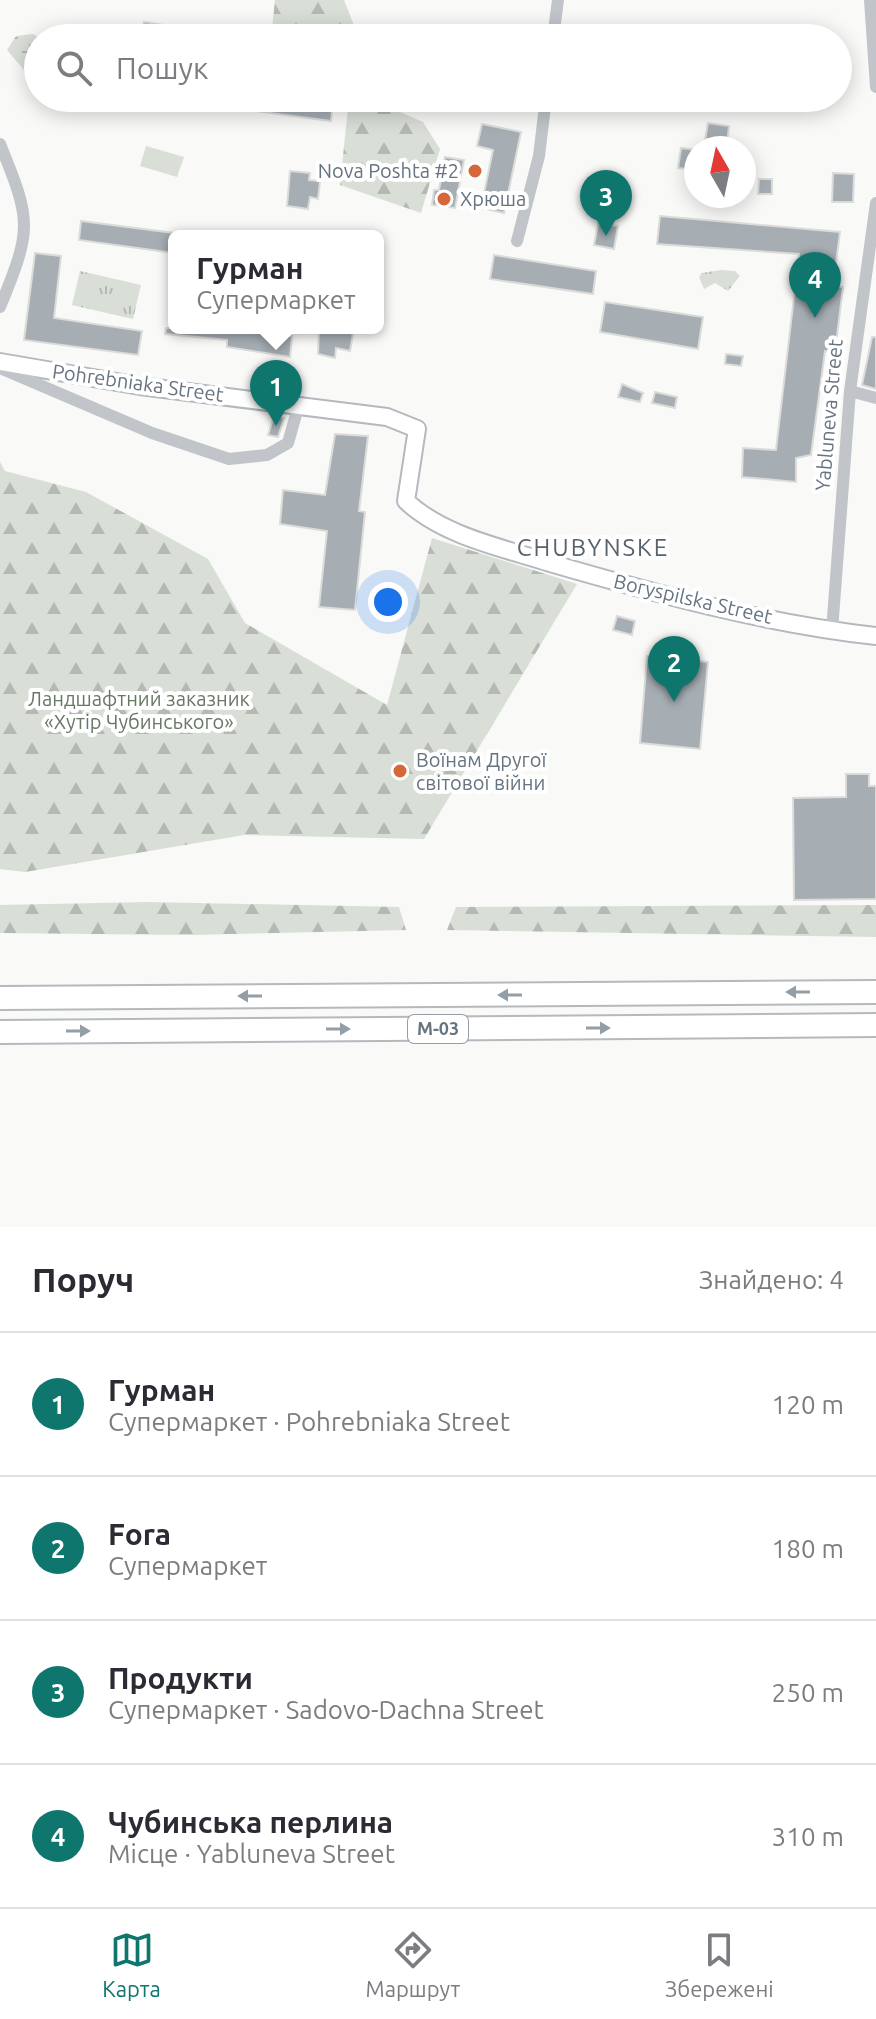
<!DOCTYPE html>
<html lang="uk">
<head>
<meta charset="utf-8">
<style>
	:root { --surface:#fff; --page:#f7f7f7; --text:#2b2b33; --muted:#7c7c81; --line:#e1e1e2; --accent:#0f766e }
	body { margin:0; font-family:Ubuntu,sans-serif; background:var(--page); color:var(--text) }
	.compass { position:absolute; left:684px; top:136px; width:72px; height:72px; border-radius:50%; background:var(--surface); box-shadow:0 4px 20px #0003; rotate:351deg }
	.you { position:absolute; left:388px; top:602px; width:28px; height:28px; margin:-20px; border:6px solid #fff; border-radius:50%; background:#1a73e8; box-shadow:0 0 0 12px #1a73e833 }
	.badge { display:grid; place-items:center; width:52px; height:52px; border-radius:50%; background:var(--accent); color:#fff; font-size:26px; font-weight:700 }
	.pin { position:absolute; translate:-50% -66px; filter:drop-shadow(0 2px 4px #0008) }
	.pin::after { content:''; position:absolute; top:42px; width:28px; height:24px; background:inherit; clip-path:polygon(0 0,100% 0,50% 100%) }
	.popup { position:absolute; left:168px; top:230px; width:216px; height:104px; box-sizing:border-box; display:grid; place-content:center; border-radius:12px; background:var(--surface); filter:drop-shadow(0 2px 6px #0005); font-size:26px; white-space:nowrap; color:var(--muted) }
	.popup b { font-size:30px; color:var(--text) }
	.popup::after { content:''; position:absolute; left:50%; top:100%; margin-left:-16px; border:16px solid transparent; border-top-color:var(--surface) }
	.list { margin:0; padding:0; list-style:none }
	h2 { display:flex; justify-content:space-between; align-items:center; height:104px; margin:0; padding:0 32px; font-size:34px }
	h2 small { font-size:26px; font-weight:400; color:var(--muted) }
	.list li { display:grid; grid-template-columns:52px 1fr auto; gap:24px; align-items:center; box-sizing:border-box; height:144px; padding:0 32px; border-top:2px solid var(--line) }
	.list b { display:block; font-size:30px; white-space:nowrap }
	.list p { margin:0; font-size:26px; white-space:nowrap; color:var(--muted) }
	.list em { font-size:26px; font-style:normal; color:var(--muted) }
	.icon { flex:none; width:44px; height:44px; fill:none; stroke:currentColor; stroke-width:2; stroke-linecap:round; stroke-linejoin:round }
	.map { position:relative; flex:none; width:876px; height:1227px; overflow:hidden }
	.search { position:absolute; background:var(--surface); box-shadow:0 4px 20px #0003; left:24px; right:24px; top:24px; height:88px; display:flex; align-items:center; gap:20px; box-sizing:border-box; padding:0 28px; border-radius:44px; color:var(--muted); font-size:30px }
	.sheet { height:680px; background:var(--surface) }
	nav { display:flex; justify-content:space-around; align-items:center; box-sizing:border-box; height:112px; border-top:2px solid var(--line); background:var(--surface); font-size:22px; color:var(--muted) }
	nav a { display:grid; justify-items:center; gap:4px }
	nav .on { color:var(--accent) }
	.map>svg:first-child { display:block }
	.green { fill:#d9ded7 }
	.forest { fill:url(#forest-firs) }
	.wetland { fill:url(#wetland-marsh) }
	.park { fill:url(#park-tufts) }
	.building { fill:#a6aeb4; stroke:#dbdbda; stroke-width:2 }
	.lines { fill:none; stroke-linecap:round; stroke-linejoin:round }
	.secondary-casing { stroke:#b4b9be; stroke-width:20 }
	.highway-casing { stroke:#b5b9bc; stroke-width:26 }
	.street { stroke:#c1c5c9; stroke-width:12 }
	.secondary { stroke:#fff; stroke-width:16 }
	.highway { stroke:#fff; stroke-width:22 }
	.oneway { fill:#949ea6 }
	.poi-dot { fill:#d7673a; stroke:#fff; stroke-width:3 }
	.labels { text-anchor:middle; stroke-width:8; stroke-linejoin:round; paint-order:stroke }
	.shield { fill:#fff; stroke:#949ea6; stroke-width:2 }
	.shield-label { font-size:18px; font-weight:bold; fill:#667480 }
	.poi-label { font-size:20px; fill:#667480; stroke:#fff; text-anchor:start }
	.street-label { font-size:20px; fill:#667480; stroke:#fff }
	.park-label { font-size:20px; fill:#677965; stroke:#fff }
	.quarter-label { font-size:24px; letter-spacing:2px; fill:#58626c; stroke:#fff }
</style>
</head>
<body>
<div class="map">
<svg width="876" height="1227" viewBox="0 0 876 1227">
	<defs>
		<pattern id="forest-firs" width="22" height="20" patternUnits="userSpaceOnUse" patternTransform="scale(2)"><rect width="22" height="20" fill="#d9ded7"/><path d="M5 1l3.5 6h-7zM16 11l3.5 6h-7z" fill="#b4b9b4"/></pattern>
		<pattern id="wetland-marsh" width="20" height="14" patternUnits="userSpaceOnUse" patternTransform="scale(2)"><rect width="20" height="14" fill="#d9ded7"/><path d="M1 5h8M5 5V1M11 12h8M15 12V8" fill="none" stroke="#b4b9b4"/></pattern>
		<pattern id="park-tufts" width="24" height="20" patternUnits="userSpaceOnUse" patternTransform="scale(2)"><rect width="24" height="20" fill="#d9ded7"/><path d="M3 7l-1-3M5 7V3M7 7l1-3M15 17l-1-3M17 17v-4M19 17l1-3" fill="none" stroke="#b4b9b4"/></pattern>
	</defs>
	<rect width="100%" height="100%" fill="#f9f9f8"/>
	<path class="green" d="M146,146L184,157L177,177L140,166Z"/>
	<path class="forest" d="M275,0H344L359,38H271Z
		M349,98H389L391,108L423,122L440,149L421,213L340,185Z
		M0,462L5,471L86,492L208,559L245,623L387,705L432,538L577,584L424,839L244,835L25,872L0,869Z
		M147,902L399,907L406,930L188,935L0,933V905Z
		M876,905V937L447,930L456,907Z"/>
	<path class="wetland" d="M33,34L39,38L38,76H29L7,50L16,36Z"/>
	<path class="park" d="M721,270L735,271L740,276L728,291L715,283L704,289L699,277L702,273Z
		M80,271L141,285L133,319L72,305Z"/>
	<path class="building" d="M144,22L215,33V38H142Z
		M235,98L333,100L331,121L234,108Z
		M708,123L729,126L727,143L705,140Z
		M482,124L521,132L504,213L481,208L493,150L477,146Z
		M681,148L696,150V170L678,168Z
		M445,157L464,160L455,208L432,205L434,190H439Z
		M290,171L310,173L309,180L320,181L318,199L310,197L308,209L287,206Z
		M833,173L854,174L853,202H832Z
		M759,179H772V194H758Z
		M660,216L840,232L833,286L843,287L835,352L825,351L811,455L796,458V482L742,477L743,448L776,450L799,254L657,244Z
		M81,221L174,233V253L79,240Z
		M598,224L618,226L614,249L594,245Z
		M35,253L61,256L54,318L142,331L138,355L24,340Z
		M494,255L596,271L593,294L490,279Z
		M605,302L703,317L698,349L600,332Z
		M166,328H244L292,336L290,357L227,347V340L165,334Z
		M319,328H339L353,334L350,351L336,348L335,358L318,354Z
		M872,337H876V389L862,385Z
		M726,354L743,356L741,366L725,364Z
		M622,384L643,393L640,402L618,397Z
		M655,392L677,397L675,408L652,403Z
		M274,416L284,418L278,437L268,435Z
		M335,434L368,436L359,511L365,512L355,610L319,607L327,531L280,524L283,490L325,495Z
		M617,616L635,621L632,635L613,630Z
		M647,656L708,662L700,749L640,743Z
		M846,774H869V786H876V899L794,900L793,798L846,797Z"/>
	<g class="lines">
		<g class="secondary-casing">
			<path id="secondary" d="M0,362L140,386L387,417L417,429L406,501C443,536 503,548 550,563C657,594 766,624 876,636"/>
		</g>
		<g class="highway-casing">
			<path id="highway" d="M0,998L876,992
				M0,1032L876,1025"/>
		</g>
		<path class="street" d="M870,0L876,87
			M553,38L558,0
			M0,144C32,222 32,229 0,307
			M517,241L539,156L546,98
			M0,368L152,433L229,459L267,455L288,443L299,404
			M850,391L876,398
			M832,631L850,391L876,203"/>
		<use href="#secondary" class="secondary"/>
		<use href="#highway" class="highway"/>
	</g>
	<defs><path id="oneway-solid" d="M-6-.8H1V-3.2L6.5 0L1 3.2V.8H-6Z" transform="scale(2)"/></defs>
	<g class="oneway">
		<use href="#oneway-solid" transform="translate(798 992) rotate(180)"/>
		<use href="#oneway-solid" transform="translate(510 995) rotate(180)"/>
		<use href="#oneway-solid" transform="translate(250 996) rotate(180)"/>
		<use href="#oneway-solid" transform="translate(598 1028)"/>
		<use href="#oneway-solid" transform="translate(338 1029)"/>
		<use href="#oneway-solid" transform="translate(78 1031)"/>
	</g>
	<g class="poi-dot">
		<circle cx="475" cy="171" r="8"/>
		<circle cx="444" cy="199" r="8"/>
		<circle cx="400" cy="771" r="8"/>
	</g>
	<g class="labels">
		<rect class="shield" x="408" y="1015" width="60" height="28" rx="6"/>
		<g class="shield-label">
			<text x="438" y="1035">М-03</text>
		</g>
		<g class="poi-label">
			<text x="459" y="178" text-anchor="end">Nova Poshta #2</text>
			<text x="460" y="206">Хрюша</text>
			<text x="416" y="767">Воїнам Другої<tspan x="416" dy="23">світової війни</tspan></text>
		</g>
		<g class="street-label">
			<text transform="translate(138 383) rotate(8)" y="7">Pohrebniaka Street</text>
			<text transform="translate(829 415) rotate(-85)" y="7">Yabluneva Street</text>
			<text transform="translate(693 599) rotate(13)" y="7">Boryspilska Street</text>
		</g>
		<g class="park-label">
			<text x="139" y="706">Ландшафтний заказник<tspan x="139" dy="23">«Хутір Чубинського»</tspan></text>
		</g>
		<g class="quarter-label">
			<text x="593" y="556">CHUBYNSKE</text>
		</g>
	</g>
</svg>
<svg class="compass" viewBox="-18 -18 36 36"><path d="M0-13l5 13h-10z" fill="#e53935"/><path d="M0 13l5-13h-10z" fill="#7c7c81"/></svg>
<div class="you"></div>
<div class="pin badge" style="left:276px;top:426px">1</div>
<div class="popup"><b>Гурман</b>Супермаркет</div>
<div class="pin badge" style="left:674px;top:702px">2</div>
<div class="pin badge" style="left:606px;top:236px">3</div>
<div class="pin badge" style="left:815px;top:318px">4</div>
<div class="search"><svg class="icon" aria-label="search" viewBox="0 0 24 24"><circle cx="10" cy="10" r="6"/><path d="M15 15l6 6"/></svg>Пошук</div>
</div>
<section class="sheet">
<h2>Поруч<small>Знайдено: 4</small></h2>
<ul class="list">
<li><span class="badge">1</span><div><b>Гурман</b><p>Супермаркет · Pohrebniaka Street</p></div><em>120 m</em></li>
<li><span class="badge">2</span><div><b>Fora</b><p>Супермаркет</p></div><em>180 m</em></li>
<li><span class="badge">3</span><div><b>Продукти</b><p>Супермаркет · Sadovo-Dachna Street</p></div><em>250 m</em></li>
<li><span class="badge">4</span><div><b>Чубинська перлина</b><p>Місце · Yabluneva Street</p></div><em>310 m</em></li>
</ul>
</section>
<nav>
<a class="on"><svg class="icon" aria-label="map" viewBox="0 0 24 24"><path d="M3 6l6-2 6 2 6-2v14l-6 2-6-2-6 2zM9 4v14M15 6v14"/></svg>Карта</a>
<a><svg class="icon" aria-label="directions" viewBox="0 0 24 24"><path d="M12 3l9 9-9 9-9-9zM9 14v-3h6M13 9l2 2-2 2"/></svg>Маршрут</a>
<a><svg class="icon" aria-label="saved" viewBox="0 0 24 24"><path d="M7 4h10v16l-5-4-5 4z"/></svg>Збережені</a>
</nav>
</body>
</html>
